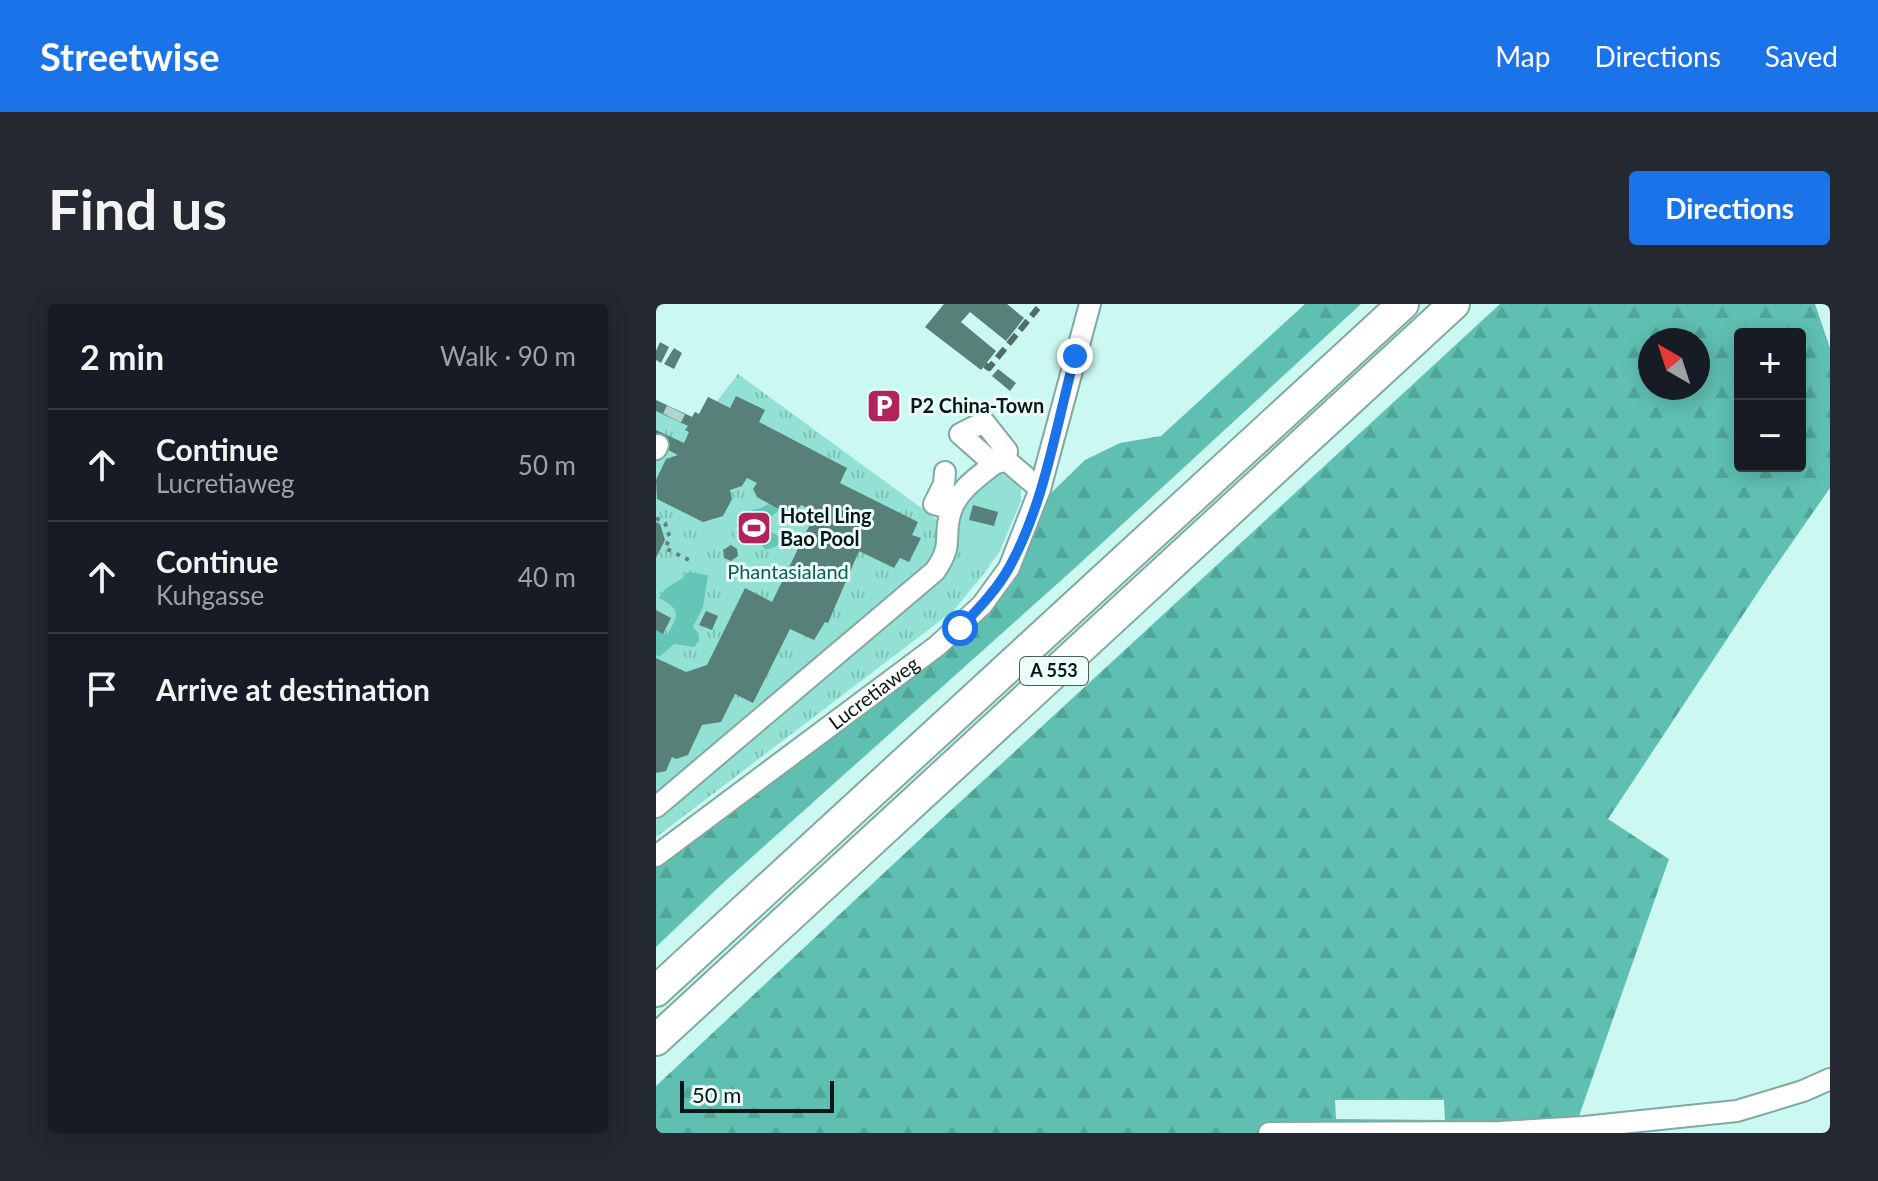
<!DOCTYPE html>
<html lang="en">
<head>
<meta charset="utf-8">
<style>
	:root { --surface:#171b24; --page:#242831; --text:#f1f3f6; --muted:#9ea1a6; --line:#363941; --accent:#1a73e8 }
	body { margin:0; font-family:Lato,sans-serif; background:var(--page); color:var(--text) }
	.controls { position:absolute; right:24px; top:24px; display:grid; overflow:hidden; border-radius:8px; box-shadow:0 4px 20px #0003 }
	.controls button { width:72px; height:72px; display:grid; place-items:center; padding:0; border:0; border-bottom:2px solid var(--line); background:var(--surface); color:var(--text); font:40px sans-serif }
	.compass { position:absolute; left:982px; top:24px; width:72px; height:72px; border-radius:50%; background:var(--surface); box-shadow:0 4px 20px #0003; rotate:321deg }
	.scale { position:absolute; left:24px; bottom:20px; width:154px; box-sizing:border-box; padding-left:8px; border:4px solid #071715; border-top:0; font-size:22px; line-height:28px; white-space:nowrap; color:#071715; -webkit-text-stroke:6px #edfffb; paint-order:stroke }
	.stop { position:absolute; width:24px; height:24px; margin:-18px; border:6px solid #1a73e8; border-radius:50%; background:#fff }
	.stop.end { background:#1a73e8; border-color:#fff; box-shadow:0 2px 8px #0008 }
	.list { margin:0; padding:0; list-style:none }
	h2 { display:flex; justify-content:space-between; align-items:center; height:104px; margin:0; padding:0 32px; font-size:34px }
	h2 small { font-size:26px; font-weight:400; color:var(--muted) }
	.list li { display:grid; grid-template-columns:52px 1fr auto; gap:24px; align-items:center; box-sizing:border-box; height:112px; padding:0 32px; border-top:2px solid var(--line) }
	.list b { display:block; font-size:30px; white-space:nowrap }
	.list p { margin:0; font-size:26px; white-space:nowrap; color:var(--muted) }
	.list em { font-size:26px; font-style:normal; color:var(--muted) }
	.icon { flex:none; width:44px; height:44px; fill:none; stroke:currentColor; stroke-width:2; stroke-linecap:round; stroke-linejoin:round }
	.map { position:relative; flex:none; width:1174px; height:829px; overflow:hidden; border-radius:8px }
	header { display:flex; align-items:center; gap:48px; box-sizing:border-box; height:112px; padding:0 40px; background:var(--accent); color:#fff }
	header strong { font-size:38px }
	nav { display:flex; gap:44px; margin-inline-start:auto; font-size:28px }
	.intro { display:flex; align-items:center; justify-content:space-between; box-sizing:border-box; height:192px; padding:0 48px }
	h1 { margin:0; font-size:56px }
	.button { padding:20px 36px; border-radius:8px; background:var(--accent); color:#fff; font-size:28px; font-weight:700 }
	main { display:flex; gap:48px; padding:0 48px }
	aside { flex:1; background:var(--surface); border-radius:8px; box-shadow:0 4px 20px #0003 }
	.map>svg:first-child { display:block }
	.green { fill:#93e1d4 }
	.forest { fill:url(#forest-firs); fill-rule:evenodd }
	.park { fill:url(#park-tufts) }
	.water { fill:#65c6b7 }
	.building { fill:#578079 }
	.lines { fill:none; stroke-linecap:round; stroke-linejoin:round }
	.minor-tunnel { stroke:#aed6cf; stroke-width:20; stroke-dasharray:20 10; stroke-linecap:butt }
	.minor-casing { stroke:#7fa9a1; stroke-width:24 }
	.highway-casing { stroke:#7fa9a1; stroke-width:34 }
	.path { stroke:#66847f; stroke-width:4; stroke-dasharray:4 6; stroke-linecap:butt }
	.minor { stroke:#fff; stroke-width:20 }
	.highway { stroke:#fff; stroke-width:30 }
	.rail { stroke:#526d68; stroke-width:6; stroke-dasharray:12 6; stroke-linecap:butt }
	.route { stroke:#1a73e8; stroke-width:10 }
	.labels { text-anchor:middle; stroke-width:6; stroke-linejoin:round; paint-order:stroke }
	.shield { fill:#edfffb; stroke:#4c5d5a; stroke-width:2 }
	.shield-label { font-size:18px; font-weight:bold; fill:#071715 }
	.poi-label { font-size:20px; font-weight:bold; fill:#071715; stroke:#edfffb; text-anchor:start }
	.park-label { font-size:20px; fill:#095e54; stroke:#edfffb }
	.street-label { font-size:20px; fill:#071715; stroke:#edfffb }
</style>
</head>
<body>
<header>
<strong>Streetwise</strong>
<nav><a>Map</a><a>Directions</a><a>Saved</a></nav>
</header>
<div class="intro"><h1>Find us</h1><a class="button">Directions</a></div>
<main>
<aside>
<h2>2 min<small>Walk · 90 m</small></h2>
<ul class="list">
<li><svg class="icon" aria-label="ahead" viewBox="0 0 24 24"><path d="M12 20V5M6 11l6-6 6 6"/></svg><div><b>Continue</b><p>Lucretiaweg</p></div><em>50 m</em></li>
<li><svg class="icon" aria-label="ahead" viewBox="0 0 24 24"><path d="M12 20V5M6 11l6-6 6 6"/></svg><div><b>Continue</b><p>Kuhgasse</p></div><em>40 m</em></li>
<li><svg class="icon" aria-label="arrive" viewBox="0 0 24 24"><path d="M6 21V4h12l-3 4 3 4H6"/></svg><div><b>Arrive at destination</b></div></li>
</ul>
</aside>
<div class="map">
<svg width="1174" height="829" viewBox="0 0 1174 829">
	<defs>
		<pattern id="forest-firs" width="22" height="20" patternUnits="userSpaceOnUse" patternTransform="scale(2)"><rect width="22" height="20" fill="#5fc0b2"/><path d="M5 1l3.5 6h-7zM16 11l3.5 6h-7z" fill="#51a498"/></pattern>
		<pattern id="park-tufts" width="24" height="20" patternUnits="userSpaceOnUse" patternTransform="scale(2)"><rect width="24" height="20" fill="#93e1d4"/><path d="M3 7l-1-3M5 7V3M7 7l1-3M15 17l-1-3M17 17v-4M19 17l1-3" fill="none" stroke="#7dc0b5"/></pattern>
	</defs>
	<rect width="100%" height="100%" fill="#cbf8f0"/>
	<path class="green" d="M337,169C350,169 357,176 365,185V197L343,249L298,306L0,533L296,254L302,214L310,195Z"/>
	<path class="forest" d="M649,0H705L420,263L67,579L0,643V562L318,325L357,279L394,190L429,156L464,139L505,132Z
		M844,0H1159L1174,44V184L1112,273L952,515L1013,555L923,812L910,829H0V782L291,510ZM1084,30H1144V162H1084ZM994,36H1042V84H994ZM679,796H788L789,816L680,815Z"/>
	<path class="park" d="M82,70L275,211L334,262L298,306L0,533V96L36,113L39,108L43,110L52,93L61,97Z"/>
	<path class="water" d="M112,200L124,206L111,215L112,226L124,233L121,242L110,246L95,230L86,226L83,216L85,210C95,205 103,207 112,200Z
		M32,268L52,271L47,303L37,323L43,330V337L38,343L18,340L3,353L0,351V326L11,331C23,311 25,305 3,294C9,280 22,281 32,268Z"/>
	<path class="building" d="M288,0H351L368,14L350,37L314,8L305,18L340,47L325,66L269,23Z
		M4,38L13,43L5,59L0,56V47Z
		M18,44L26,49L18,65L8,60Z
		M342,65L360,79L354,87L336,72Z
		M80,92L109,106L103,118L191,164L184,179L262,218L256,231L265,234L253,258L244,254L238,264L203,247L172,319L169,318L158,336L134,325L97,399L79,390L65,418L46,421L32,451L20,455L16,453L10,467L0,469V354L30,368L51,361L89,284L116,298L160,208L145,201L141,206L132,210L124,206L101,193L97,185L101,179L91,174L86,182L74,186L76,195L67,212L47,218L1,195L0,176L10,155L22,151L0,140V126L28,139L33,128L29,126L32,122L0,107V96L36,113L39,108L43,110L52,93L74,104Z
		M317,201L342,208L338,222L313,216Z
		M0,218L4,220L9,236L0,254Z
		M75,241L81,245L82,252L75,257L68,254L67,246Z
		M0,306L15,314L7,330L0,326Z
		M50,307L62,312L56,326L43,321Z"/>
	<g class="lines">
		<path class="minor-tunnel" d="M16,114L20,106"/>
		<g class="minor-casing">
			<g id="minor">
				<path d="M0,145L2,141"/>
				<path d="M350,156L351,147L328,118L304,130L338,160L350,156L384,185"/>
				<path d="M289,168L288,180L278,200L295,205"/>
				<path d="M0,503L279,267C299,238 286,235 295,207C301,187 323,172 338,160"/>
				<path id="s1" d="M0,552L281,342L326,301L353,264L384,185L434,0"/>
				<path d="M613,829L844,828L928,823L1081,807L1147,787L1174,775"/>
			</g>
		</g>
		<g class="highway-casing">
			<path id="highway" d="M0,687L747,0
				M0,736L798,0"/>
		</g>
		<path class="path" d="M0,214L9,219L14,234L9,244L33,256"/>
		<use href="#minor" class="minor"/>
		<use href="#highway" class="highway"/>
		<path class="rail" d="M329,61L333,64L382,4"/>
	</g>
	<g class="lines">
		<path class="route" d="M304,324C322,305 341,286 354,262C389,198 400,121 419,52"/>
	</g>
	<defs>
		<g id="parking-square" transform="scale(1.8)"><rect x="-9" y="-9" width="18" height="18" rx="4" fill="#b1235b" stroke="#edfffb"/><path d="M-3.5-5.5H1a3.5 3.5 0 0 1 0 7H-1V5.5H-3.5ZM-1-3.4V-.6H.8a1.4 1.4 0 0 0 0-2.8Z" fill="#fff"/></g>
		<g id="stadium-square" transform="scale(1.8)"><rect x="-9" y="-9" width="18" height="18" rx="4" fill="#b1235b" stroke="#edfffb"/><path d="M0-5a6.5 5 0 1 0 0 10a6.5 5 0 1 0 0-10ZM-3.5-1.8h7v3.6h-7Z" fill="#fff"/></g>
	</defs>
	<g fill-rule="evenodd">
		<use href="#parking-square" x="228" y="102"/>
		<use href="#stadium-square" x="98" y="224"/>
	</g>
	<g class="labels">
		<rect class="shield" x="364" y="353" width="68" height="28" rx="6"/>
		<g class="shield-label">
			<text x="398" y="373">A 553</text>
		</g>
		<g class="poi-label">
			<text x="254" y="109">P2 China-Town</text>
			<text x="124" y="219">Hotel Ling<tspan x="124" dy="23">Bao Pool</tspan></text>
		</g>
		<g class="park-label">
			<text x="132" y="275">Phantasialand</text>
		</g>
		<g class="street-label">
			<text dy="7" stroke="none"><textPath href="#s1" startOffset="272">Lucretiaweg</textPath></text>
		</g>
	</g>
</svg>
<div class="controls">
<button>+</button>
<button>−</button>
</div>
<svg class="compass" viewBox="-18 -18 36 36"><path d="M0-13l5 13h-10z" fill="#e53935"/><path d="M0 13l5-13h-10z" fill="#9ea1a6"/></svg>
<div class="scale">50 m</div>
<div class="stop" style="left:304px;top:324px"></div>
<div class="stop end" style="left:419px;top:52px"></div>
</div>
</main>
</body>
</html>
